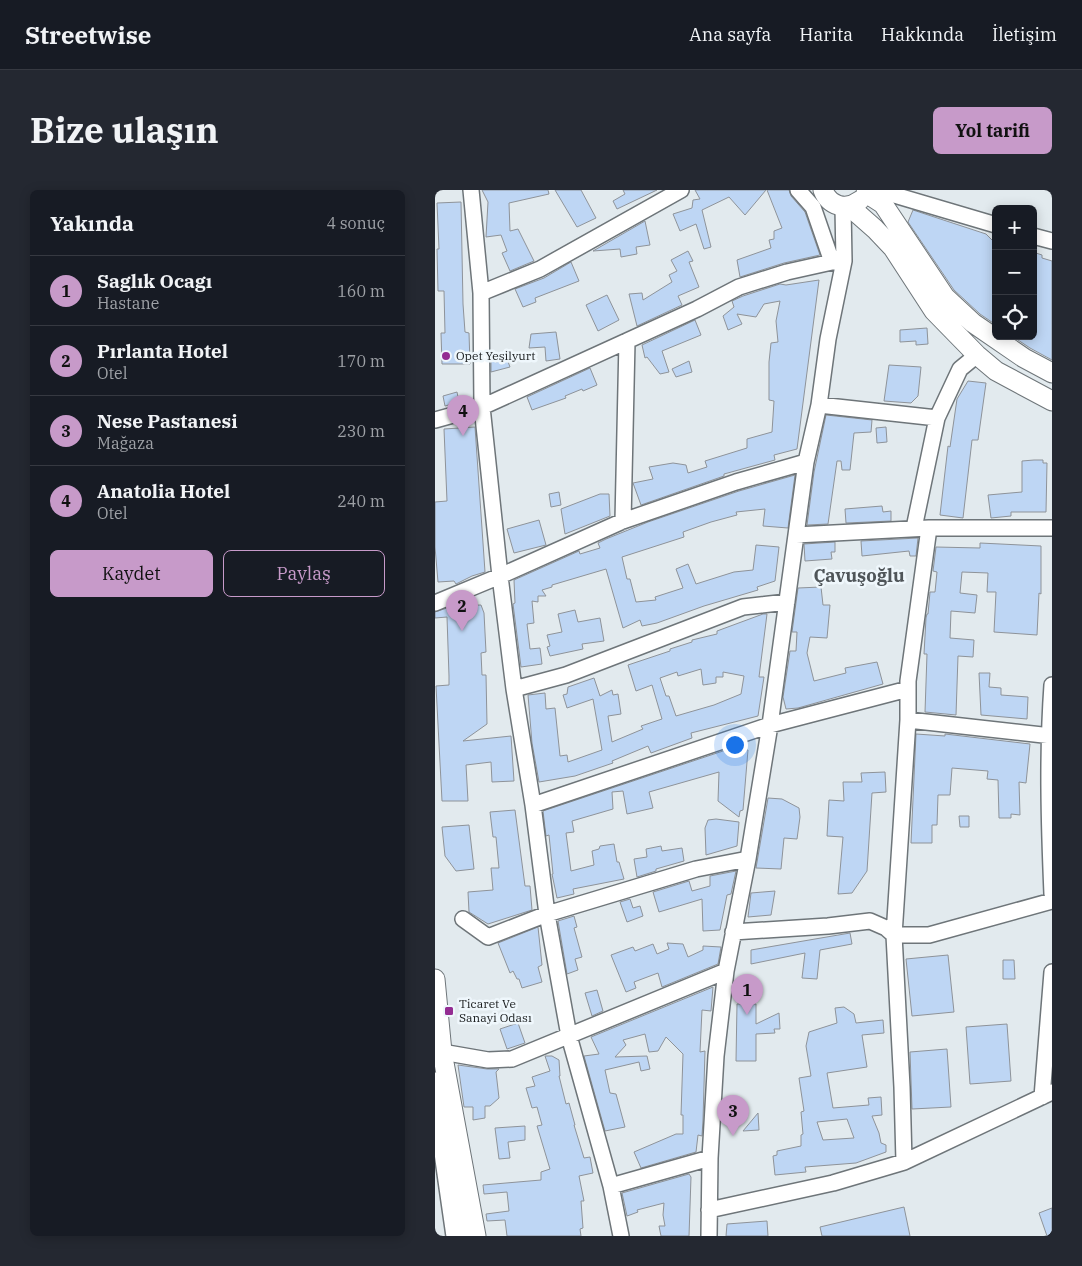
<!DOCTYPE html>
<html lang="tr">
<head>
<meta charset="utf-8">
<style>
	:root { --surface:#171b24; --page:#242831; --text:#f1f3f6; --muted:#9ea1a6; --line:#363941; --accent:#c79ac9 }
	body { margin:0; font-family:"IBM Plex Serif",serif; background:var(--page); color:var(--text) }
	.controls { position:absolute; right:15px; top:15px; display:grid; overflow:hidden; border-radius:8px; box-shadow:0 2px 12px #0003 }
	.controls button { width:45px; height:45px; display:grid; place-items:center; padding:0; border:0; border-bottom:1px solid var(--line); background:var(--surface); color:var(--text); font:25px sans-serif }
	.you { position:absolute; left:299px; top:554px; width:18px; height:18px; margin:-12px; border:4px solid #fff; border-radius:50%; background:#1a73e8; box-shadow:0 0 0 8px #1a73e833 }
	.badge { display:grid; place-items:center; width:32px; height:32px; border-radius:50%; background:var(--accent); color:#111; font-size:16px; font-weight:700 }
	.pin { position:absolute; translate:-50% -41px; filter:drop-shadow(0 1px 2px #0008) }
	.pin::after { content:''; position:absolute; top:26px; width:18px; height:15px; background:inherit; clip-path:polygon(0 0,100% 0,50% 100%) }
	.list { margin:0; padding:0; list-style:none }
	h2 { display:flex; justify-content:space-between; align-items:center; height:65px; margin:0; padding:0 20px; font-size:21px }
	h2 small { font-size:16px; font-weight:400; color:var(--muted) }
	.list li { display:grid; grid-template-columns:32px 1fr auto; gap:15px; align-items:center; box-sizing:border-box; height:70px; padding:0 20px; border-top:1px solid var(--line) }
	.list b { display:block; font-size:19px; white-space:nowrap }
	.list p { margin:0; font-size:16px; white-space:nowrap; color:var(--muted) }
	.list em { font-size:16px; font-style:normal; color:var(--muted) }
	.actions { display:flex; gap:10px; padding:15px 20px }
	.actions a { flex:1; padding:11px 0; border:1px solid var(--accent); border-radius:8px; text-align:center; font-size:18px; color:var(--accent) }
	.actions .main { background:var(--accent); color:#111 }
	.icon { flex:none; width:28px; height:28px; fill:none; stroke:currentColor; stroke-width:2; stroke-linecap:round; stroke-linejoin:round }
	.map { position:relative; flex:none; width:617px; height:1046px; overflow:hidden; border-radius:8px }
	header { display:flex; align-items:center; gap:30px; box-sizing:border-box; height:70px; padding:0 25px; background:var(--surface); border-bottom:1px solid var(--line) }
	header strong { font-size:24px }
	nav { display:flex; gap:28px; margin-inline-start:auto; font-size:18px }
	.intro { display:flex; align-items:center; justify-content:space-between; box-sizing:border-box; height:120px; padding:0 30px }
	h1 { margin:0; font-size:35px }
	.button { padding:12px 22px; border-radius:8px; background:var(--accent); color:#111; font-size:18px; font-weight:700 }
	main { display:flex; gap:30px; padding:0 30px }
	aside { flex:1; background:var(--surface); border-radius:8px; box-shadow:0 2px 12px #0003 }
	.map>svg:first-child { display:block }
	.building { fill:#bed6f4; stroke:#8e9399; fill-rule:evenodd }
	.lines { fill:none; stroke-linecap:round; stroke-linejoin:round }
	.minor-casing { stroke:#6e7579; stroke-width:18 }
	.major-casing { stroke:#6e7579; stroke-width:21 }
	.highway-casing { stroke:#6e7579; stroke-width:24 }
	.minor { stroke:#fff; stroke-width:15 }
	.major { stroke:#fff; stroke-width:19 }
	.highway { stroke:#fff; stroke-width:21 }
	.poi-dot { fill:#942d92; stroke:#eff7fc; stroke-width:2 }
	.labels { text-anchor:middle; stroke-width:5; stroke-linejoin:round; paint-order:stroke }
	.poi-label { font-size:12px; fill:#171a1b; stroke:#eff7fc; text-anchor:start }
	.district-label { font-size:18px; font-weight:bold; fill:#4f5559; stroke:#eff7fc }
</style>
</head>
<body>
<header>
<strong>Streetwise</strong>
<nav><a>Ana sayfa</a><a>Harita</a><a>Hakkında</a><a>İletişim</a></nav>
</header>
<div class="intro"><h1>Bize ulaşın</h1><a class="button">Yol tarifi</a></div>
<main>
<aside>
<h2>Yakında<small>4 sonuç</small></h2>
<ul class="list">
<li><span class="badge">1</span><div><b>Saglık Ocagı</b><p>Hastane</p></div><em>160 m</em></li>
<li><span class="badge">2</span><div><b>Pırlanta Hotel</b><p>Otel</p></div><em>170 m</em></li>
<li><span class="badge">3</span><div><b>Nese Pastanesi</b><p>Mağaza</p></div><em>230 m</em></li>
<li><span class="badge">4</span><div><b>Anatolia Hotel</b><p>Otel</p></div><em>240 m</em></li>
</ul>
<div class="actions"><a class="main">Kaydet</a><a>Paylaş</a></div>
</aside>
<div class="map">
<svg width="617" height="1046" viewBox="0 0 617 1046">
	<rect width="100%" height="100%" fill="#e2eaee"/>
	<path class="building" d="M47,0H113L114,4L74,13L75,41L83,39L99,71L75,81L67,63L72,61L66,45L51,47L53,12Z
		M120,0H146L161,28L142,37Z
		M188,0H222L182,19L178,11L190,4Z
		M260,0H331L310,25L294,7L267,20L276,57L269,59L261,34L245,41L238,24L257,18L258,10L265,9Z
		M332,0H354L356,6L370,22L385,65L349,73L305,87L302,70L336,58L334,50L339,49V41L347,38Z
		M26,12L28,114L30,142L34,143L35,174H7L6,143H10L9,101H3L2,59H4L2,13Z
		M478,20L551,44L561,54V135L545,124L519,100L473,32Z
		M210,31L215,55L201,57L202,64L186,67L185,59L158,61Z
		M253,61L258,71L254,72L264,97L243,106L247,115L202,136L194,104L207,103L208,110L237,92L234,85L242,81L236,70Z
		M598,62L607,65V68L617,71V170L595,158L577,146H598Z
		M136,72L144,91L100,108L101,112L88,117L80,99L109,88Z
		M384,90L362,259L339,265L340,270L289,284V286L206,315L198,293L218,289L214,277L238,273L251,275L253,283L272,277L270,271L312,258V249L337,242L339,211L334,210V172L336,153L343,152L341,131L345,111L329,114L321,127L302,124L307,134L293,140L288,126L299,117L297,111L308,106L345,94L351,95Z
		M172,105L184,130L163,141L151,115Z
		M260,130L266,145L227,161L234,182L225,184L212,167L210,168L207,155Z
		M492,138L493,154L481,155V151L465,152V140Z
		M121,142L125,169L111,171L110,157L94,158L96,144Z
		M72,169L75,177L56,182V171L61,170V172Z
		M254,171L257,182L241,187L237,179Z
		M454,175L486,177L483,206L476,213L449,211Z
		M155,178L162,195L148,201L147,199L130,206L131,208L97,220L92,207Z
		M533,191L551,193L543,250H537L528,328L505,325L513,256L515,257L522,209Z
		M22,202L24,212L10,216L8,206Z
		M391,225L437,230L436,242L419,243L415,280H407L406,271H402L393,334L372,335L379,282Z
		M40,237L50,382L37,386L21,394L19,391L3,392L0,357V312L12,311L9,239Z
		M451,237L452,252L442,253L441,238Z
		M599,270H608V273H612L611,322H576V326L556,328L553,305L587,302V271Z
		M360,285L353,338L328,336L330,319L301,322L302,325L276,332L248,342L249,347L187,367L192,389H195L201,412L221,410L220,407L248,398L241,379L253,374L261,394L299,382L318,380L321,355L344,357L340,391L322,397L323,400L269,416L222,433L207,436L205,430L188,438L171,379L117,395V397L107,400L111,406H103V412L97,411L99,433L92,434L95,459L105,458L107,474L86,477L78,414L80,413L79,390L144,361L145,364L165,358L163,353L171,349L213,332L304,301Z
		M124,302L126,315L116,317L114,304Z
		M165,304H174L175,326L130,344L126,319Z
		M447,316L448,322L456,321V331L411,333L410,319Z
		M104,330L111,355L79,363L72,339Z
		M483,348L481,366H475L474,361L427,366L426,351Z
		M400,352V362H396L397,369L370,371L369,354Z
		M545,353L606,356V404L604,403L602,445L559,442L561,402H552L553,383L527,382L525,403L542,405L540,423L516,421L515,448L539,450L538,467L523,466L521,525L490,522L492,464H489L491,428L492,424H493L495,402H500L502,382L498,381L501,357L545,358Z
		M386,397L388,415H395L392,448L375,447L372,463L379,491L411,483L410,478L442,472L448,494L363,518L351,519L348,507L355,461H361L362,442H357L363,398Z
		M46,415L49,423L51,462L46,463L47,485H51L52,534L28,551L76,546L79,591L57,592L56,572L31,575L33,611H7L1,496L14,495V486L12,427L0,428V422L18,416Z
		M140,420L143,432L165,428L169,451L147,454L148,459L115,466L112,457L115,456L112,445L127,442L123,424Z
		M328,424H332L324,487H329L323,526L256,543L257,548L216,563L213,556L177,571L178,573L140,586L104,592L97,553L93,505L110,503L111,519L120,518L125,566L132,565L133,572L167,560L158,509L132,518L128,505L132,504L133,497L159,488L165,506L177,500L178,505L183,504L186,524L173,526L177,552L208,539L206,536L227,529L217,495L201,501L193,475L235,461V459L257,452V450L282,444V441ZM266,479L268,495L281,493V487H288V482L309,486L306,504L279,515L241,526L234,506H231L225,488L242,482L243,486Z
		M544,483H555L554,497L566,498V505L593,507L592,529L546,525Z
		M481,544L510,546V544L595,554L591,593L584,592L585,625L576,624V628H564L563,590L552,589L553,581L517,578L515,605H503L502,635H497V653H476Z
		M294,559L313,560L308,620L305,621L304,627L283,611L284,582L214,602L218,618L192,624L188,601L177,602L178,619L137,631L139,642L131,643L136,681L159,675L157,661L164,659L165,656L179,654L182,672H184L189,689L138,699L139,704L122,708L117,684H118L114,645L111,646L108,621Z
		M450,582L451,602L437,603L432,681L417,703L403,704L408,647L392,646L394,610L409,611L408,592H427L426,583Z
		M333,608L347,609L364,618L365,627L362,649L349,648L346,679L321,678Z
		M80,620L90,696H95L97,720L53,734L34,722L33,702L58,700L56,678H64L61,647H58L55,622Z
		M524,626H534V637H525Z
		M281,629L304,632L302,656L271,665L270,638L273,630Z
		M34,635L39,679L21,681L10,666L7,637Z
		M226,656L227,661L247,658L249,671L221,679V681L202,687L199,669L212,667L211,659Z
		M301,681L296,704L292,705L285,740L268,741L267,709L224,722L218,702L254,691L257,701L275,696V686Z
		M340,701L336,725L313,727L316,703Z
		M195,709L198,718L205,716L208,726L192,732L185,712Z
		M139,726L142,737L139,738L147,767L140,769L143,780L132,784L123,731Z
		M103,737L107,775L103,777L107,792L87,798L84,789H82L78,781L75,783L63,753Z
		M415,743L417,754L385,760L382,789L367,788L370,763L316,774V760Z
		M232,753L248,754L253,767L268,760V756L286,757L283,774L227,797L223,783L199,792L201,798L191,802L176,765L198,757L200,761L218,754L222,764L234,759Z
		M513,765L519,822L477,826L471,769Z
		M568,770H579L580,789H568Z
		M278,797L276,821L267,820L265,862L270,861L268,930L267,946L263,945L261,962L206,978L199,962L241,944H248V925H246L248,864L231,847L223,861L214,862L210,844L188,850L191,855L180,867L212,866L215,879L206,881L204,872L170,880L175,903L181,904L190,937L170,941L149,866L164,864L156,847Z
		M162,800L168,821L157,826L150,803Z
		M302,814H321V834L344,823L345,839H339L340,843L321,844V871H301Z
		M409,817L419,824L421,833L448,830L449,843L427,845L432,877L392,883L398,918L434,915L433,908L446,907L447,925L437,926L444,943L446,953L451,955V962L421,973L370,977L371,982L340,985L338,966L342,965V961L366,956V945L368,944L366,922L369,921L364,888L376,886L371,856L374,842L402,833L400,818ZM412,929L419,948L388,950L382,932Z
		M83,833L90,853L72,859L65,839Z
		M572,834L576,891L535,894L531,837Z
		M512,859L516,917L477,919L475,862Z
		M110,866H117L124,870L125,886H124L131,914L134,913L140,935H139L149,968L155,967L158,983L144,986L149,1011H146L148,1038L145,1039L146,1046H72L70,1030L52,1031L51,1024L74,1021L72,1002L49,1004L48,995L106,990V982L115,979L102,936L107,935L102,917L97,918L91,898L100,896L97,887L115,881Z
		M23,875L52,879H64L61,882L64,908L55,916H50V928L38,930V917H29Z
		M323,923L324,940L308,941Z
		M90,936V950L73,952L75,968L64,969L60,938Z
		M254,984L256,987L254,1046H226L224,1036H230L228,1025L229,1013L202,1020L203,1022L192,1026L187,1003Z
		M469,1017L475,1046H387L385,1037Z
		M617,1018V1046H612L604,1023Z
		M332,1031L333,1046H291L292,1034Z"/>
	<g class="lines">
		<g class="minor-casing">
			<path id="minor" d="M36,0L46,103
				M363,0L378,17L397,72
				M435,0L463,6L561,35
				M598,46L617,51
				M384,215L502,228
				M0,230L47,217L262,119L304,97L352,82L397,72L409,71
				M188,331L192,151
				M479,338L502,228L525,179L542,165
				M361,345L494,338H617
				M0,413L65,386L188,331L301,292L371,272
				M617,495C612,565 614,634 617,704
				M79,499L65,386L47,217L46,103L105,79L246,0
				M473,530L617,546
				M98,615L335,535L473,499
				M28,729L53,747L112,724L261,679L313,669
				M298,742L393,736L435,731L451,738L459,745H494L617,711
				M7,862L53,870L77,869L291,781
				M607,907L617,782
				M469,972L467,897L459,745L473,530V491L494,338
				M176,996L275,968
				M274,1020L398,993L469,972L617,902
				M186,1046L176,996L134,846L112,724L98,615L79,499L131,485L308,417L352,412
				M274,1046L275,968L281,866L291,781L313,669L335,535L371,272L384,215L393,149L409,71L408,17"/>
		</g>
		<g class="major-casing">
			<path id="major" d="M388,0C394,16 411,21 424,11
				M431,3L448,14L510,107L538,133L589,168L617,183
				M415,17L440,39L458,58L499,121L542,165L561,181L617,211
				M0,789L7,862L41,1046"/>
		</g>
		<g class="highway-casing">
			<path id="highway" d="M0,893L22,1046"/>
		</g>
		<use href="#minor" class="minor"/>
		<use href="#major" class="major"/>
		<use href="#highway" class="highway"/>
	</g>
	<g class="poi-dot">
		<circle cx="11" cy="166" r="5"/>
		<rect x="9" y="816" width="10" height="10" rx="2.5"/>
	</g>
	<g class="labels">
		<g class="poi-label">
			<text x="21" y="170">Opet Yeşilyurt</text>
			<text x="24" y="818">Ticaret Ve<tspan x="24" dy="14">Sanayi Odası</tspan></text>
		</g>
		<g class="district-label">
			<text x="424" y="392">Çavuşoğlu</text>
		</g>
	</g>
</svg>
<div class="controls">
<button>+</button>
<button>−</button>
<button><svg class="icon" aria-label="locate" viewBox="0 0 24 24"><circle cx="12" cy="12" r="6"/><path d="M12 2v4M12 18v4M2 12h4M18 12h4"/></svg></button>
</div>
<div class="you"></div>
<div class="pin badge" style="left:312px;top:825px">1</div>
<div class="pin badge" style="left:27px;top:441px">2</div>
<div class="pin badge" style="left:298px;top:946px">3</div>
<div class="pin badge" style="left:28px;top:246px">4</div>
</div>
</main>
</body>
</html>
